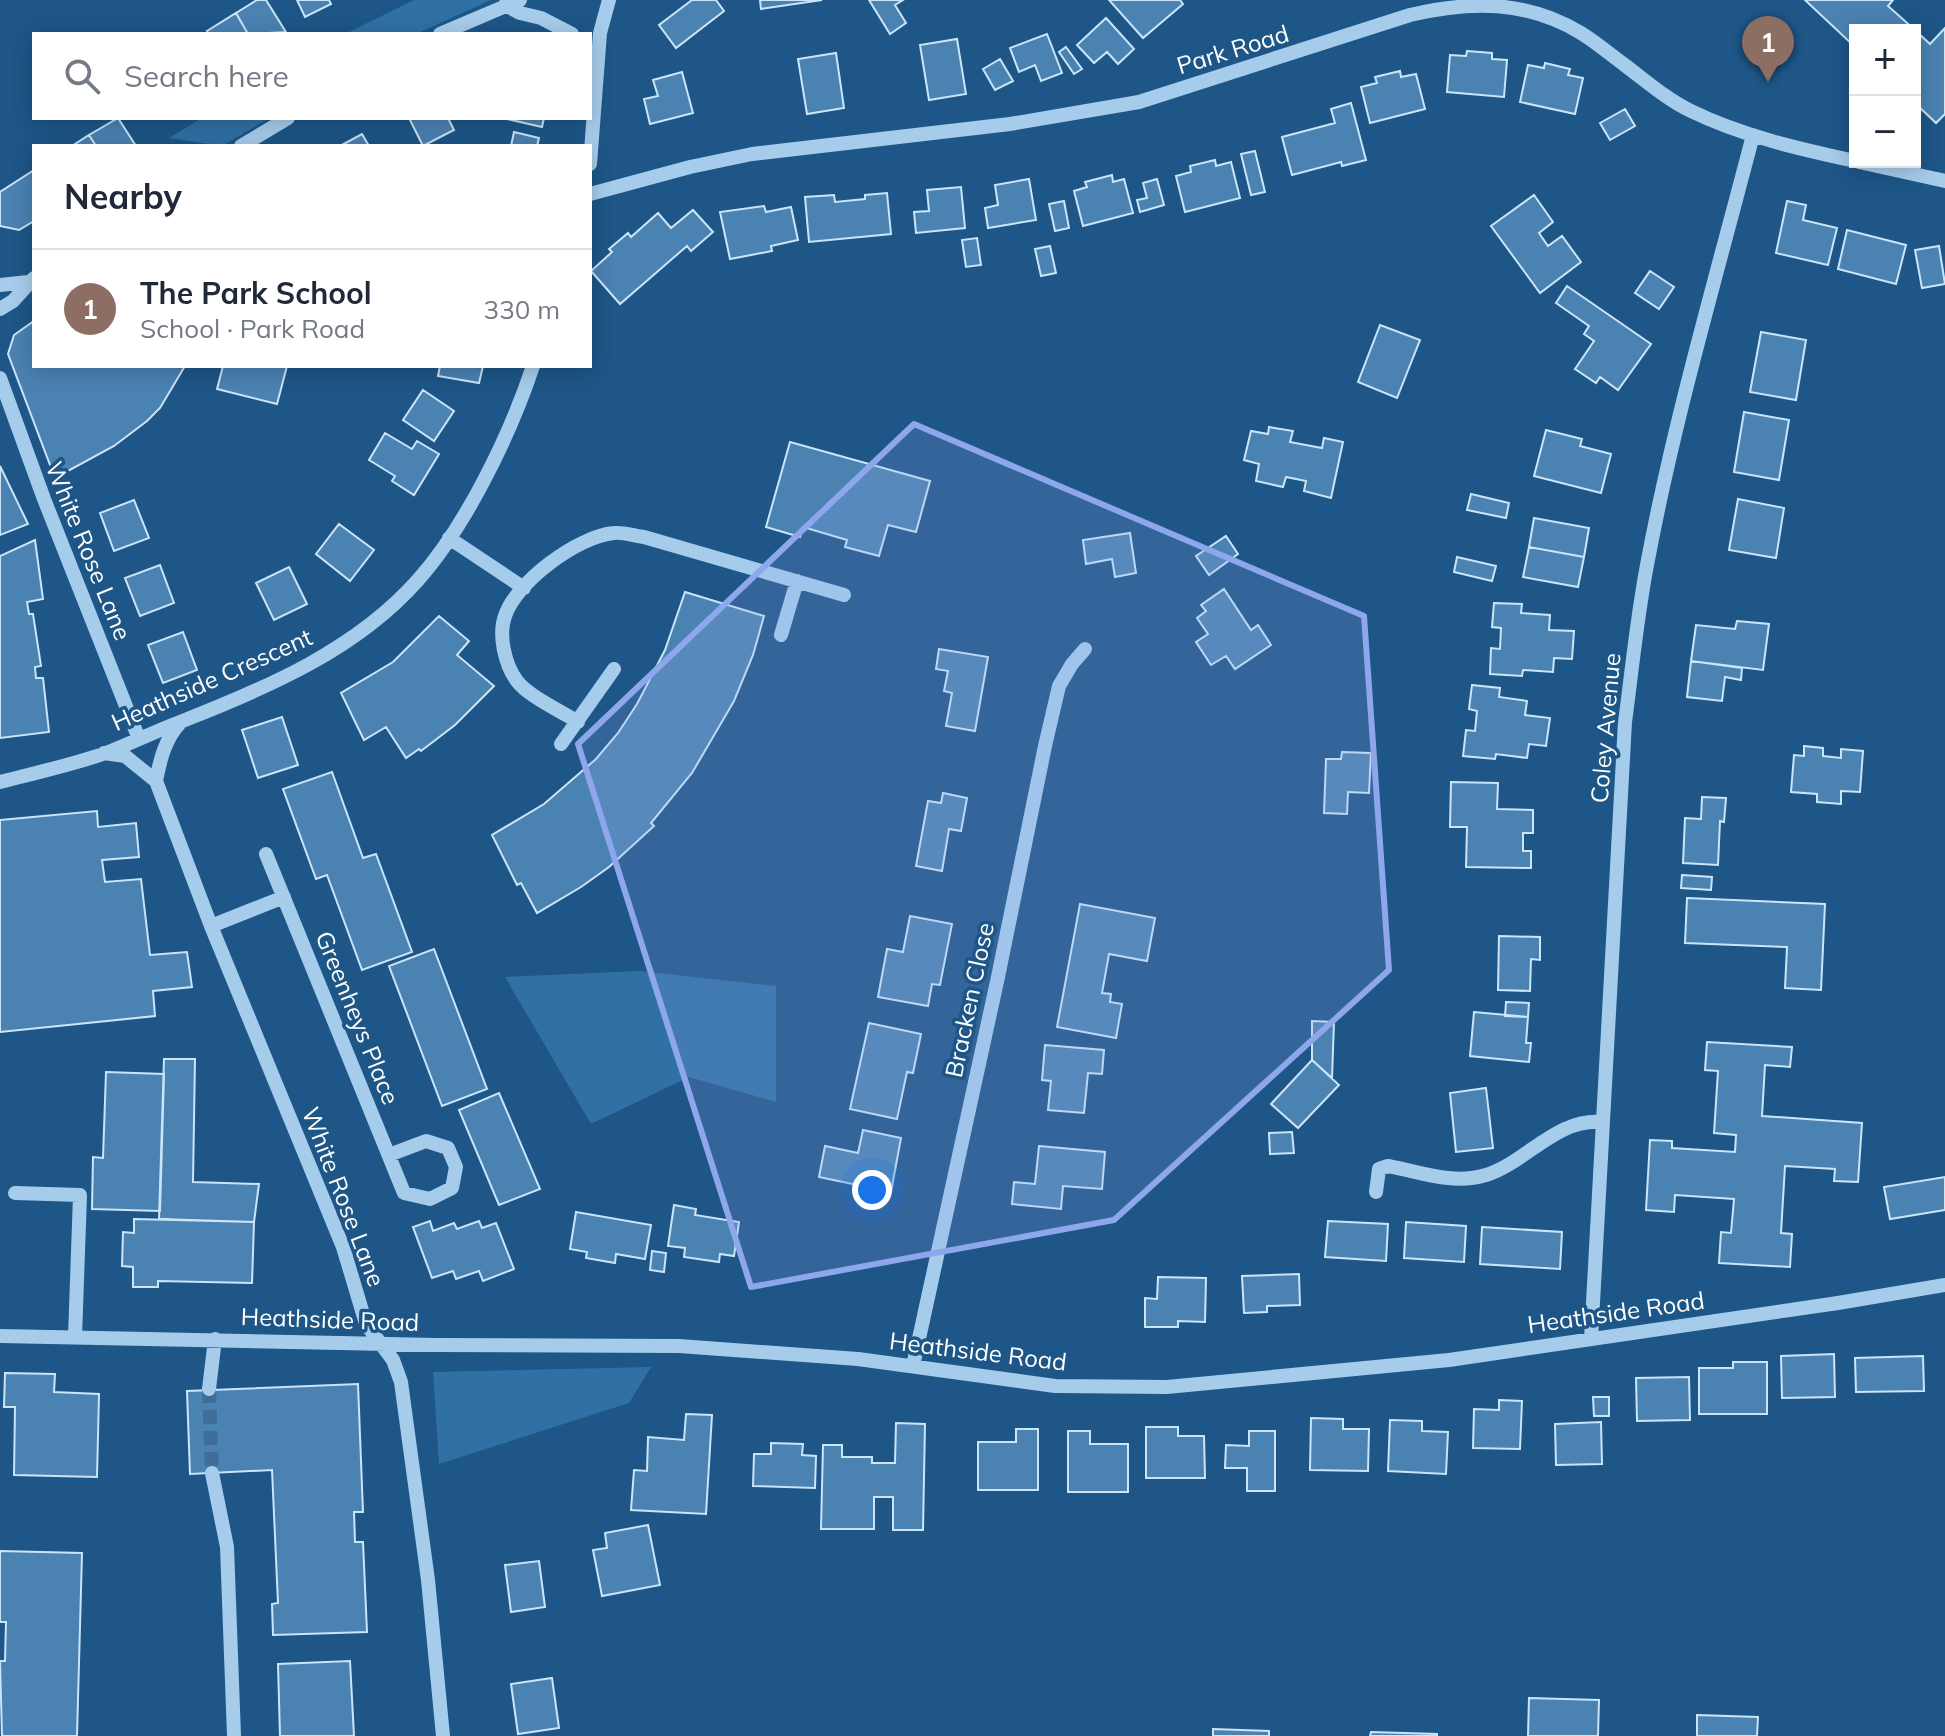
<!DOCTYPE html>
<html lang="en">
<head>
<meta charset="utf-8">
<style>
	:root { --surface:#fff; --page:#f2f2f3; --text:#1f2937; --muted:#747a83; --line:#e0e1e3; --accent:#ea580c }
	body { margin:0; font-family:Mulish,sans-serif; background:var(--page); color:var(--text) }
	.controls { position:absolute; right:24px; top:24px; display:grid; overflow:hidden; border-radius:0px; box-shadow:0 4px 20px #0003 }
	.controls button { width:72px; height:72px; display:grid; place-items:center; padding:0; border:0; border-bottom:2px solid var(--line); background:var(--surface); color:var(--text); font:40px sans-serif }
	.you { position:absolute; left:872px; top:1190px; width:28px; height:28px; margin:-20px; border:6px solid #fff; border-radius:50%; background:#1a73e8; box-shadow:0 0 0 12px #1a73e833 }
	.badge { display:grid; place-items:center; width:52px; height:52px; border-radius:50%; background:var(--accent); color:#fff; font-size:26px; font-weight:700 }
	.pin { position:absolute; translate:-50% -66px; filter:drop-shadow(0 2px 4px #0008) }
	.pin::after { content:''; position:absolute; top:42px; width:28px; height:24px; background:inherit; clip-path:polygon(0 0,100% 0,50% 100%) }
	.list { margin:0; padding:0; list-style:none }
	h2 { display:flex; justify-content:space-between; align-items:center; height:104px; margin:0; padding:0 32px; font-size:34px }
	h2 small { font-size:26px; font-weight:400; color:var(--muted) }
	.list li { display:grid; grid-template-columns:52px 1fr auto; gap:24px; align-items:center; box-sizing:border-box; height:120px; padding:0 32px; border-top:2px solid var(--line) }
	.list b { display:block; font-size:30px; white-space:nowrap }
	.list p { margin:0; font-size:26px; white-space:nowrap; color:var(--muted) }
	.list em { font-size:26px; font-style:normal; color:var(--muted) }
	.icon { flex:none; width:44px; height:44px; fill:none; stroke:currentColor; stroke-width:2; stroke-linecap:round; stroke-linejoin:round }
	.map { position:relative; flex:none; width:1945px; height:1736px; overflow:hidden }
	.search { position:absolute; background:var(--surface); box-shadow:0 4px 20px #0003; left:32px; top:32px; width:560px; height:88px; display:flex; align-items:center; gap:20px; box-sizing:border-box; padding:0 28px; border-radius:0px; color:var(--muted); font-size:30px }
	.panel { position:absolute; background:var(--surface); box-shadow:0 4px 20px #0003; left:32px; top:144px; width:560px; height:224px; border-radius:0px }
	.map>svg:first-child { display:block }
	.green { fill:#3070a5 }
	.building { fill:#4a82b2; stroke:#cbe4f8; stroke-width:2 }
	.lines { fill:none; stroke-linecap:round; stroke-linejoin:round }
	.minor-tunnel { stroke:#3f6f99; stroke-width:14; stroke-dasharray:14 7; stroke-linecap:butt }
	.minor { stroke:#a6cceb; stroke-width:14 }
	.marked { fill:#8ea6ec; fill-opacity:0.2; stroke:#8ea6ec; stroke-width:6; stroke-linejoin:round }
	.labels { text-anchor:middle; stroke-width:7; stroke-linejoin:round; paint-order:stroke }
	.street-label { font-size:24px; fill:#fff; stroke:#1d5687 }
</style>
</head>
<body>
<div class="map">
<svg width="1945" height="1736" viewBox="0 0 1945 1736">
	<rect width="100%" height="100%" fill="#1d5687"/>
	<path class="green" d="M414,0H491L416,34H345Z
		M202,118H269L222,146L169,138Z
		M639,971L776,986V1102L689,1077L591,1124L505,977Z
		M651,1367L629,1403L439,1464L433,1372Z"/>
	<path class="building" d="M257,0H266L286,32L248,34L236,13Z
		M297,0H329L331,4L305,17Z
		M692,0H716L724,11L676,48L659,25Z
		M760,0H822L761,9Z
		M869,0H903L895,5L906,23L890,34Z
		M1109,0H1180L1183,4L1143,38Z
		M1805,0H1893L1888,6L1915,30H1855V47Z
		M236,13L248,34H209L207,31Z
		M1106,18L1134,49L1118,64L1107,52L1094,63L1077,45Z
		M1945,28V114L1936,123L1915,103V30L1930,44Z
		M1047,34L1062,73L1041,81L1035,65L1019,72L1010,48Z
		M957,39L966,94L929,100L920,45Z
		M1066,47L1082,69L1074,74L1059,52Z
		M1467,51L1492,53V59L1507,60L1504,97L1447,92L1450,55L1466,56Z
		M836,53L844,108L807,114L798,59Z
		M1000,59L1013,81L995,90L983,69Z
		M1545,63L1570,69L1568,75L1583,78L1575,114L1520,102L1528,65L1544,68Z
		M1400,71L1401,77L1416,74L1425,109L1370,123L1361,87L1377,83L1375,77Z
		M682,72L693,113L650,124L644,99L658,96L653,80Z
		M1351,103L1366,160L1342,166L1341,162L1292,175L1282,137L1335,123L1331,109Z
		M1625,109L1635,126L1610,140L1600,123Z
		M118,118L136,146H96L89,135Z
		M409,118H448L454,130L423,146Z
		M503,118H544L542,127Z
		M514,132L539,138L537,146H511Z
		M362,134L369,146H340Z
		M89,135L96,146H72Z
		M1255,151L1265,192L1251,195L1241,154Z
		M1215,160L1216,166L1231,162L1240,198L1185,212L1176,176L1191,172L1190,166Z
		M34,170V221L19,230L0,226V192Z
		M1112,175L1113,182L1124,179L1133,213L1083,226L1074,191L1087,187L1085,182Z
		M1029,179L1036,220L988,228L985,208L998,205L995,185Z
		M1157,179L1164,205L1140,212L1137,200L1147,198L1143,183Z
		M961,187L965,228L916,233L914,212L929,211L927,190Z
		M887,193L891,234L809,242L805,197L834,195L835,202L865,199V195Z
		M1534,195L1553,222L1539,233L1548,246L1562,236L1581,262L1540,293L1491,226Z
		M1064,201L1069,228L1055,231L1049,204Z
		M1787,201L1806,205L1803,220L1837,228L1828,265L1776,253Z
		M764,206L766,212L791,207L798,240L771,246L772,251L730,259L720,212Z
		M693,210L713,232L691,251L687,246L620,304L591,271L612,252L609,249L628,233L631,237L658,213L671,228Z
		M1847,230L1906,245L1896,284L1838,269Z
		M977,238L981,265L966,267L962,240Z
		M1050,246L1056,273L1041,276L1035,249Z
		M1939,246L1945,284L1922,288L1915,250Z
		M1650,271L1674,287L1659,309L1635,293Z
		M1567,286L1651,344L1618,390L1600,377L1596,383L1575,369L1594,341L1584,334L1589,326L1556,303Z
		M34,321V366H185L160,408L147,421L114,446L55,478L8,354L14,335Z
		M1380,325L1420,340L1397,398L1358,382Z
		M1761,332L1806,340L1796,400L1750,392Z
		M223,366H287L277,404L217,389Z
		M440,366H483L479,383L438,376Z
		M423,390L454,411L434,441L403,420Z
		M1744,412L1789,420L1779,480L1734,472Z
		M1269,427L1293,431L1290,442L1322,448L1324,438L1343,442L1331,498L1304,491L1306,481L1286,477L1283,487L1256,481L1259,464L1244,460L1251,431L1268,434Z
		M1546,430L1582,439L1580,446L1611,454L1601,493L1534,476Z
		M385,433L412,449L417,441L439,454L414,495L392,481L395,476L369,460Z
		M790,442L930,481L916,532L888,525L879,556L845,547L847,540L803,527L800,537L766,527Z
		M0,466L28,524L0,535Z
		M1471,494L1509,503L1506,518L1467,510Z
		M1738,499L1784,508L1776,558L1729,550Z
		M134,500L149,538L114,551L100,513Z
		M1534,518L1589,528L1584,557L1529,547Z
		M339,524L374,550L350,581L316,554Z
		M1130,533L1136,573L1115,577L1112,559L1086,564L1083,540Z
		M1226,536L1238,554L1209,575L1196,556Z
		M35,540L43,599L27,602L29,614H33L41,666L35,667L36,678H43L49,732L0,738V556Z
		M1529,547L1584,557L1578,587L1523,577Z
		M1457,557L1496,566L1492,581L1454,572Z
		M160,565L174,603L140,616L125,578Z
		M289,567L307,604L274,620L256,583Z
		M1224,589L1251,630L1258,625L1271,645L1235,669L1226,656L1211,665L1196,642L1208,634L1197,618L1206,611L1201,605Z
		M685,592L764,616L753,655L734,701L692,773L651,823L654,826L609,867L581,887L537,913L521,883L517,885L492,835L544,804L596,759L618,733L637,704L665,650Z
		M1494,603L1522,604L1521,613L1550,615L1549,630L1574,631L1572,659L1554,658L1553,672L1523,670L1522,676L1490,674L1491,648L1500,649L1501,628L1492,627Z
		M439,616L469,641L457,655L494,686L455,725L421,751L419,749L406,758L386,727L364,740L341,693L393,662Z
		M1737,621L1769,624L1763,670L1691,661L1696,625L1735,629Z
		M183,632L197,670L163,683L148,645Z
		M939,649L988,657L975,731L946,726L952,693L944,691L948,671L936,669Z
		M1691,661L1742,668L1741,680L1725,677L1722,701L1687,697Z
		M1472,685L1500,688L1499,697L1527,701L1525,715L1550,718L1546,746L1529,744L1527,758L1496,754L1495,759L1463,756L1466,730L1475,731L1477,711L1469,709Z
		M282,717L298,765L258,778L242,730Z
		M1804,746L1823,748V756L1841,758V749L1863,751L1860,792L1841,791V804L1817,802V794L1791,792L1794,755L1804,756Z
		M1342,752L1371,753L1369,793L1348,792L1347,814L1324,813L1326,759H1341Z
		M332,772L363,858L376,854L412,952L362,970L327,875L316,879L283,789Z
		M1451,782L1498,783L1497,809L1533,810V833H1523V851H1531V868L1466,867L1467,827H1450Z
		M943,793L967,798L961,831L949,829L942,871L916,866L928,801L941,803Z
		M1702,797L1726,798L1724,822L1720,821L1718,865L1683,863L1685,818L1701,819Z
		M97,811L98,827L136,823L139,857L102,860L105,882L141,879L150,955L187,952L192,987L153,991L155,1016L0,1032V820Z
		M1682,875L1712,877L1711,890L1681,888Z
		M1687,898L1825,904L1821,990L1785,988L1787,947L1685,943Z
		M1080,904L1155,918L1147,961L1109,954L1102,993L1111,994L1110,1002L1122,1004L1116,1038L1057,1027Z
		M910,916L952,924L940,985L932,984L928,1006L878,997L887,949L903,952Z
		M1499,936L1540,937V960L1531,959L1530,991L1498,990Z
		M434,949L487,1089L442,1106L389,966Z
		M1506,1002L1529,1003L1528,1017L1505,1016Z
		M1474,1012L1528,1017L1526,1043H1531L1529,1062L1470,1056Z
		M1312,1021L1334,1022L1332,1078L1312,1060Z
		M869,1023L921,1034L913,1073L907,1072L897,1119L850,1109Z
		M1707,1042L1792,1047L1790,1067L1765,1065L1762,1116L1862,1123L1858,1182L1834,1181L1835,1169L1785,1166L1781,1233L1792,1234L1790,1267L1719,1263L1721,1232L1731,1233L1734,1199L1675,1195L1674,1212L1646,1210L1650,1140L1672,1141V1148L1735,1152L1736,1135L1714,1133L1718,1071L1705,1070Z
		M1045,1045L1104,1050L1102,1074L1088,1073L1084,1113L1048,1110L1051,1081L1042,1080Z
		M164,1059H195L193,1182L259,1184L254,1222L159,1219Z
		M1312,1060L1339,1085L1298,1128L1271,1104Z
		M106,1072L164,1074L160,1211L92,1209L93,1157L103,1158Z
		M1486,1088L1493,1148L1456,1152L1450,1093Z
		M499,1093L540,1189L499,1205L459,1110Z
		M863,1130L901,1138L891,1192L819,1177L825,1146L858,1153Z
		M1292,1132L1294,1153L1270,1154L1269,1133Z
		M1039,1146L1105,1152L1102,1189L1063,1186L1061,1209L1012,1204L1014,1182L1035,1184Z
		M1945,1177V1210L1890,1219L1884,1187Z
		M674,1205L696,1209L695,1215L739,1222L734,1256L720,1254L719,1262L684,1257L685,1248L668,1246Z
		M576,1212L651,1225L645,1259L616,1254L615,1263L586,1258L587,1252L570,1249Z
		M134,1219L254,1222L252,1283L158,1281V1287H133V1267L122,1266L123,1232L134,1233Z
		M430,1221L433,1231L454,1223L457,1229L479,1221L482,1228L496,1223L514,1269L483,1281L479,1271L456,1279L453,1271L432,1278L413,1227Z
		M1328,1221L1388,1224L1386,1261L1325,1257Z
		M1406,1222L1466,1226L1464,1262L1404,1258Z
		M1482,1227L1562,1232L1560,1269L1480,1264Z
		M652,1251L666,1253L664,1272L650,1270Z
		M1299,1274L1300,1305L1267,1306V1312L1244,1313L1242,1276Z
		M1158,1277L1206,1278L1205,1322L1178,1321V1327H1145V1298L1157,1299Z
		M1834,1354L1835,1397L1782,1398L1781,1356Z
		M1923,1356L1924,1391L1856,1392L1855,1358Z
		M1733,1362H1767V1414H1699V1368H1733Z
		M5,1373L55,1374L54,1392L99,1394L97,1477L14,1475L15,1407H4Z
		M1689,1377L1690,1420L1637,1421L1636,1378Z
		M358,1384L363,1512H354L355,1542H363L367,1632L273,1635L272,1604L278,1603L272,1470L190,1474L187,1391Z
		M1593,1397H1609V1416H1594Z
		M1499,1400L1522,1401L1520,1449L1473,1448L1474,1409L1499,1410Z
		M686,1414L712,1415L706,1514L631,1510L634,1470L647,1471L648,1437L684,1440Z
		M1311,1418L1343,1419V1429H1369L1368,1471L1310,1470Z
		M1390,1420L1422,1421V1431L1448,1432L1446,1474L1388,1471Z
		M1601,1422L1602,1464L1556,1465L1555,1424Z
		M896,1423L925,1424L923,1530H893V1497H874V1529H821L823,1445H842V1457H872V1463H895Z
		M1146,1427H1178V1436H1204L1205,1478H1146Z
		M1016,1429H1038V1490H978V1442H1016Z
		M1068,1431H1090V1444H1128V1492H1068Z
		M1249,1431H1275V1491H1247V1468H1225L1226,1445L1249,1446Z
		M771,1443L803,1444L802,1455L816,1456L815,1488L753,1486L754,1454H771Z
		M648,1525L660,1585L602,1596L593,1550L607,1548L605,1533Z
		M0,1551L82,1553L77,1736H2L0,1661H5L6,1622H0Z
		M539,1561L545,1607L511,1612L505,1565Z
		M350,1661L354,1736H280L278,1664Z
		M552,1678L559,1728L518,1734L511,1684Z
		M1529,1698L1599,1700L1598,1736H1528Z
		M1697,1715L1758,1717L1757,1736H1697Z
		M1213,1729L1269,1731V1736H1213Z
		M1371,1732L1437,1734V1736H1370Z"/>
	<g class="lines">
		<path class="minor-tunnel" d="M209,1389L212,1473"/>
		<path class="minor" d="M505,5L520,13L541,18L572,34
			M440,34L520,0
			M241,146L288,118
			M1859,162L1945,181
			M590,164L600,33L609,0
			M590,194L690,167L752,154L1010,124L1139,102L1410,15C1471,1 1526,0 1581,33C1597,43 1611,55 1626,66C1647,82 1668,100 1691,111C1742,136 1800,149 1855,161
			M0,285L28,282
			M0,309L13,301L34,278
			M0,378L44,499L139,739
			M449,538L524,588
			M781,635L797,581
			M578,722C561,711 528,696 517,681C505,665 498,635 505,616C516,582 578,536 614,533C623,532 635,536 644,537L844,595
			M561,744L614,669
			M104,753L125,756L156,781L211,926L343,1247L366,1324L393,1360L401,1382L428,1580L443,1736
			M156,781C160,760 165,739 180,723
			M0,782C35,773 71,765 106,753C132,743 158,730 185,720C269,687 357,649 418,580C466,526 510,435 533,366
			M266,854L404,1193L430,1199L452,1188L456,1167L448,1148L426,1141L389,1155
			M211,926L284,897
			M1376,1192L1379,1169L1388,1166C1421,1172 1452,1185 1486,1175C1527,1162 1556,1118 1602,1122
			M15,1193L80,1195L75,1337
			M0,1336L436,1345L679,1346L858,1359L1055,1386L1167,1387L1449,1360L1838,1303L1945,1285
			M1591,1339L1625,722C1632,670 1637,617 1647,565C1674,420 1716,278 1753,135
			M913,1366L998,977L1045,746L1059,686L1072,664L1085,649
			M209,1389L215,1339
			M212,1473L227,1547L234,1736"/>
	</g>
	<path class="marked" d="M914,424L1364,616L1389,970L1114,1220L751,1287L578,744Z"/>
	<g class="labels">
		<g class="street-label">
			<text transform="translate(1233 50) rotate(-17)" y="8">Park Road</text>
			<text transform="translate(88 551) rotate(68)" y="8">White Rose Lane</text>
			<text transform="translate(212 680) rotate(-24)" y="8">Heathside Crescent</text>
			<text transform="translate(1606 728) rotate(-85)" y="8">Coley Avenue</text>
			<text transform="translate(970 1000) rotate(-78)" y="8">Bracken Close</text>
			<text transform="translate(357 1018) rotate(68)" y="8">Greenheys Place</text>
			<text transform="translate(343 1197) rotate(69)" y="8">White Rose Lane</text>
			<text transform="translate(1616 1313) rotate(-8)" y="8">Heathside Road</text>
			<text transform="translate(330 1320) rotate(2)" y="8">Heathside Road</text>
			<text transform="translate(978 1352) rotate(7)" y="8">Heathside Road</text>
		</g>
	</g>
</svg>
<div class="controls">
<button>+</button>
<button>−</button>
</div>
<div class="you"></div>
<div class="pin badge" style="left:1768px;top:82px;background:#8d6e63">1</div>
<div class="search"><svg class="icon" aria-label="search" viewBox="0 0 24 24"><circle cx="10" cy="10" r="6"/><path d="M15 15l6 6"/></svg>Search here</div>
<section class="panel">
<h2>Nearby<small></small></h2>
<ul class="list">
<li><span class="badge" style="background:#8d6e63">1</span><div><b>The Park School</b><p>School · Park Road</p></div><em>330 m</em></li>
</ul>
</section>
</div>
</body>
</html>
